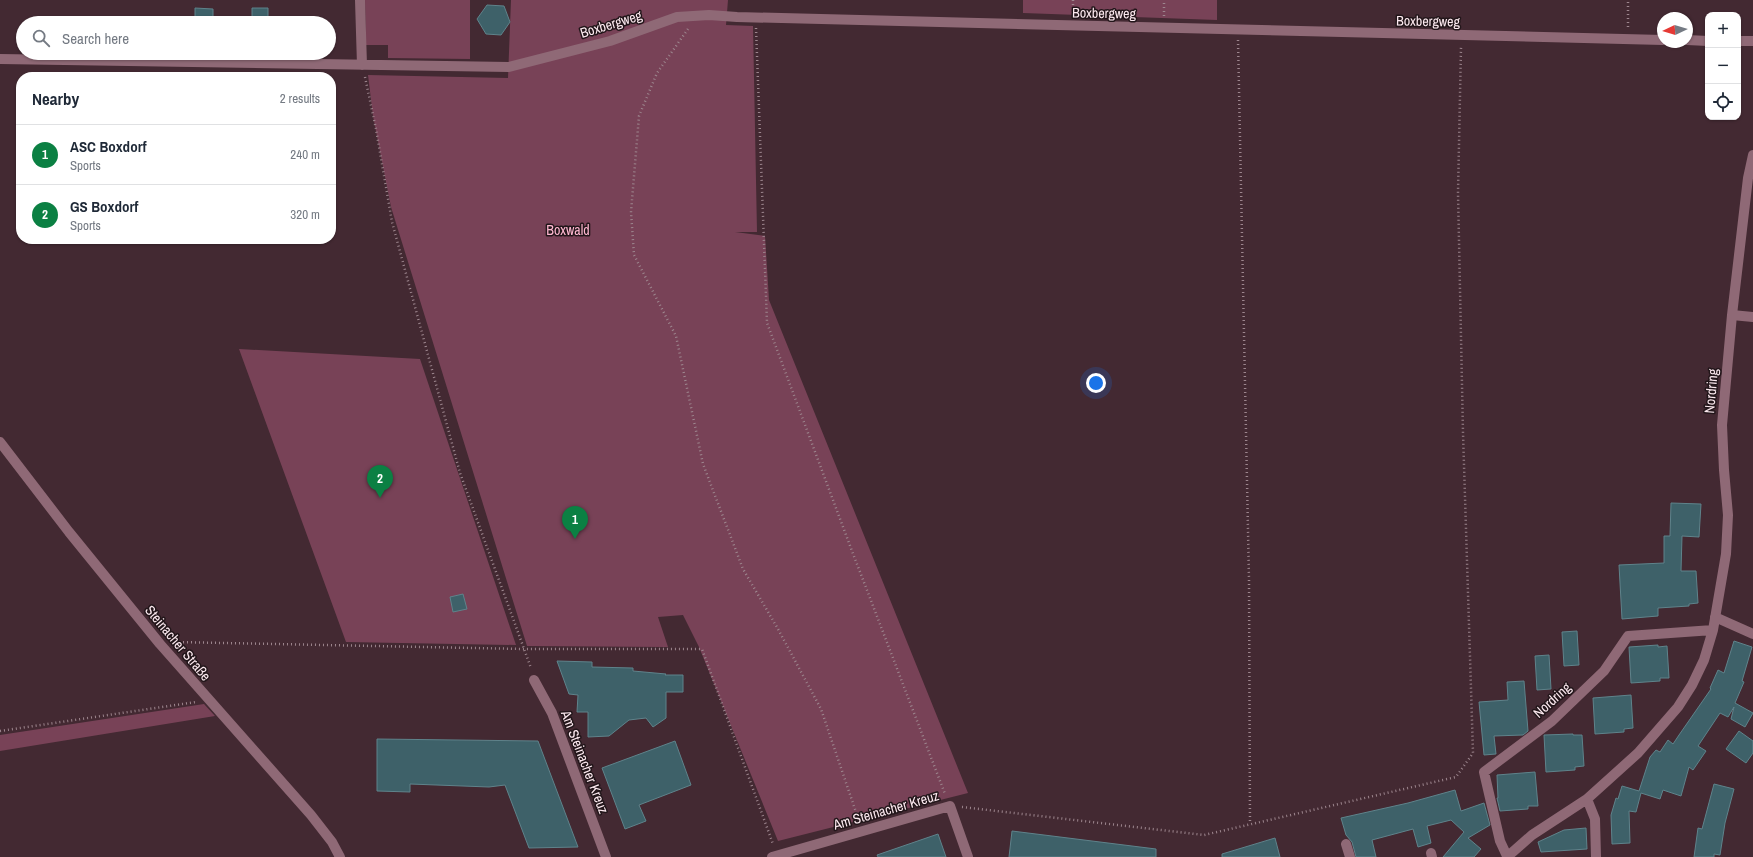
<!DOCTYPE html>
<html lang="en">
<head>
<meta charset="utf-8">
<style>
	:root { --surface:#fff; --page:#f6f6f7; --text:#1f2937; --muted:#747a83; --line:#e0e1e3; --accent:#0b8043 }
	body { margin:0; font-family:"Archivo Narrow",sans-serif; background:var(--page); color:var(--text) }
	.controls { position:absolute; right:12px; top:12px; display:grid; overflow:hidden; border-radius:8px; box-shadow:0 1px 3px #0004 }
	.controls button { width:36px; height:36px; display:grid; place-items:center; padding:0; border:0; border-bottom:1px solid var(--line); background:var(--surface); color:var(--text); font:20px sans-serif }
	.compass { position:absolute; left:1657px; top:12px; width:36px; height:36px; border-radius:50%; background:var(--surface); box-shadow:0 1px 3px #0004; rotate:266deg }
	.you { position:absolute; left:1096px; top:383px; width:14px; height:14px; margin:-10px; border:3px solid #fff; border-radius:50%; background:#1a73e8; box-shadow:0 0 0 6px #1a73e833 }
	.badge { display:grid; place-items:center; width:26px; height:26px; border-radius:50%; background:var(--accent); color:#fff; font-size:13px; font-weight:700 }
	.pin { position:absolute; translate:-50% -33px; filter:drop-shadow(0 1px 2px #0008) }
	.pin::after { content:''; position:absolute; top:21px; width:14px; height:12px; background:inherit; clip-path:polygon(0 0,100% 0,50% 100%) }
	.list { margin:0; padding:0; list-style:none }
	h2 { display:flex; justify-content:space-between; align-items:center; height:52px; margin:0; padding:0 16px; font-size:17px }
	h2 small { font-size:13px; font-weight:400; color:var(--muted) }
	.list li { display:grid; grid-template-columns:26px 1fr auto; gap:12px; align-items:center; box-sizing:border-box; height:60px; padding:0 16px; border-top:1px solid var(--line) }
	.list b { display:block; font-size:15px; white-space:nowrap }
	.list p { margin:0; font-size:13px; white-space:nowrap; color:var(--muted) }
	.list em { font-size:13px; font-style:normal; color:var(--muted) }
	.icon { flex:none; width:22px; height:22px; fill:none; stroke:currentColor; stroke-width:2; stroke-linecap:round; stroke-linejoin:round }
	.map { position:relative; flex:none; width:1753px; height:857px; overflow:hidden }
	.search { position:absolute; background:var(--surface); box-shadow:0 1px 3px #0004; left:16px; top:16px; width:320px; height:44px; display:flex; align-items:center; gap:10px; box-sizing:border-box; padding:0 14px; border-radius:22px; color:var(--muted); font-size:15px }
	.panel { position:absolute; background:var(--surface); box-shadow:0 1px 3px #0004; left:16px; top:72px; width:320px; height:172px; border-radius:16px }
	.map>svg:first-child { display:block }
	.green { fill:#784257 }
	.building { fill:#3e6169; stroke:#5f838b }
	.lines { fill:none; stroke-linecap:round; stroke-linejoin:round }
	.path { stroke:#9d868e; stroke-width:2.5; stroke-dasharray:1 3; stroke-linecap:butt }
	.minor { stroke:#8f6976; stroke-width:10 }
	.labels { text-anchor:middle; stroke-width:3; stroke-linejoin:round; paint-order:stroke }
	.street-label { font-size:14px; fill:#fdeaf0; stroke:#22161a }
	.park-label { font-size:14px; fill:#ffb8d1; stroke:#22161a }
</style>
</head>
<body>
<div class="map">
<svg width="1753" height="857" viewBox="0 0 1753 857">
	<rect width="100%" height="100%" fill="#432932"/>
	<path class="green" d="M365,0H470V59L388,58V45H366Z
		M511,0H728L726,25L753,26L757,232H735L765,236L769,300L968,793L778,841L699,647L683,615L658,617L668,647L527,646L391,207L373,116L368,75L508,78Z
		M1023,0H1217V20L1023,13Z
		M239,349L420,359L516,645L346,642Z
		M204,704L215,716L0,751V735Z"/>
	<path class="building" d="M487,5L504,6L510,22L501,35L486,34L477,19Z
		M195,8L213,9V23H195Z
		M252,8H268V23H252Z
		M1671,503L1701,504L1699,537L1682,536L1681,571H1696L1698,603L1689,604V606L1658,608V616L1622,619L1619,565L1664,563V536H1670Z
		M463,594L467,609L453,612L450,597Z
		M1577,631L1579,665L1564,666L1562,632Z
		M1734,641L1752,647L1742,681L1744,682L1735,703L1753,713L1745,727L1731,719L1734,707L1728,717L1720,713L1698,746L1706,751L1693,770L1689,767L1681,796L1663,790L1660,799L1641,793L1636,812L1629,811L1630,843L1612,844L1611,815L1616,798L1618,799L1622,786L1639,791L1650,757L1656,750L1660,752L1668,740L1673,744L1679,735L1711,689L1710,688L1718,670L1724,673Z
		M1658,645V647L1667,646L1669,678H1660V681L1631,683L1629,647Z
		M1549,655L1551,689L1537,690L1535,656Z
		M557,661L592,662V667L633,668V671L666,674L665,675H683V692H666V718L653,727L646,718L629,720L609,736L588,737V712H577L578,695L569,694Z
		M1524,681L1528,731L1523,735L1494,736L1496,754L1484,755L1479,702L1508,700L1507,682Z
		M1631,695L1633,728L1624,729V732L1595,734L1593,698Z
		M1739,731L1753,741V753L1746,763L1726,749Z
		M1573,734V735H1582L1584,766L1575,767V770L1546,772L1544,735Z
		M377,739L538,741L578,847L529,848L505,785L489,787L410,784V792L377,791Z
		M675,741L691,785L639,805L646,821L625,829L602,768Z
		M1535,772L1538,806H1528V809L1500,811L1497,798H1498L1497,775Z
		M1714,784L1734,789L1725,823L1720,855L1714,854V857H1694L1698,828L1702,829Z
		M1455,790L1461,811L1484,803L1490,825L1468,838L1481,849L1474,857H1443L1464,832L1451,820L1427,826L1431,843L1418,847L1413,829L1372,840L1376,857H1356L1352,842L1346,835L1341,818L1408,803Z
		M1586,828L1587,849L1541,852L1538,842L1564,830Z
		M1012,831L1156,849V857H1009Z
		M938,834L946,857H878L877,855Z
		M1275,838L1280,857H1222V854Z"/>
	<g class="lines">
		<path class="path" d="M1073,13V0
			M1164,16V0
			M1628,27V0
			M756,28L767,323L852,551L945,794
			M688,29L657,73L639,116L631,212L634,255L676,336L703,464L743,569L778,629L821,709L859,821
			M1238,40L1249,579L1250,824
			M365,77L376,129L392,222L460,473L531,668
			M175,642L523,649H702L773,844
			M0,731L196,702
			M962,807L1204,835L1456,777L1473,753L1463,433L1458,193L1461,47"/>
		<path class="minor" d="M360,0L362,65
			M1687,40L1708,41
			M1738,41H1753
			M0,59L509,67L610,41L677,17L709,15L737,17L1663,40
			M1732,315L1753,317
			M0,442L69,532L160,644L311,815L332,842L340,857
			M1715,617L1753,634
			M534,680L552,713L606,857
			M1587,799L1595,819L1596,857
			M1346,844L1350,857
			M1431,853L1432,857
			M1507,856L1500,841L1484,772L1552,721L1604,671L1628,636L1713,630
			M772,857L950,806L968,857
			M1507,857L1532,835L1587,799L1638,753L1678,707L1692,685L1704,660L1713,630L1726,554L1728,515L1724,470L1722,425L1732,315L1748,178L1753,155"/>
	</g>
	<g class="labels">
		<g class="street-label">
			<text transform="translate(1104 13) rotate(1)" y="5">Boxbergweg</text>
			<text transform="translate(1428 21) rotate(1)" y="5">Boxbergweg</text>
			<text transform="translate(611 24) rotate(-17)" y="5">Boxbergweg</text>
			<text transform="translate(1711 391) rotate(-85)" y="5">Nordring</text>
			<text transform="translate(178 643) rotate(50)" y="5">Steinacher Straße</text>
			<text transform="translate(1552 700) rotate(-42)" y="5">Nordring</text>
			<text transform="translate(585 762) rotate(69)" y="5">Am Steinacher Kreuz</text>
			<text transform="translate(886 810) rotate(-16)" y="5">Am Steinacher Kreuz</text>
		</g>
		<g class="park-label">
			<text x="568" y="235">Boxwald</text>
		</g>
	</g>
</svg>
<div class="controls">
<button>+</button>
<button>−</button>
<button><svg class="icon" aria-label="locate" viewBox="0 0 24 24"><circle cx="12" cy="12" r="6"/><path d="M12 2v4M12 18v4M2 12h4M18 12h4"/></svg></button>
</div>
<svg class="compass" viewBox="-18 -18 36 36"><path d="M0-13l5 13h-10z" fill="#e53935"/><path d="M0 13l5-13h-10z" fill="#747a83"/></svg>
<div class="you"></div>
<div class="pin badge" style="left:575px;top:539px">1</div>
<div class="pin badge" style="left:380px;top:498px">2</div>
<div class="search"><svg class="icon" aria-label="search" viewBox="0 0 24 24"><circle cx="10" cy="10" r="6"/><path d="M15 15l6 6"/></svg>Search here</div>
<section class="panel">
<h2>Nearby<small>2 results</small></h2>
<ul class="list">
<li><span class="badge">1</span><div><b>ASC Boxdorf</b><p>Sports</p></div><em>240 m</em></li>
<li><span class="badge">2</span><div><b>GS Boxdorf</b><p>Sports</p></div><em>320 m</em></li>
</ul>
</section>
</div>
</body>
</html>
